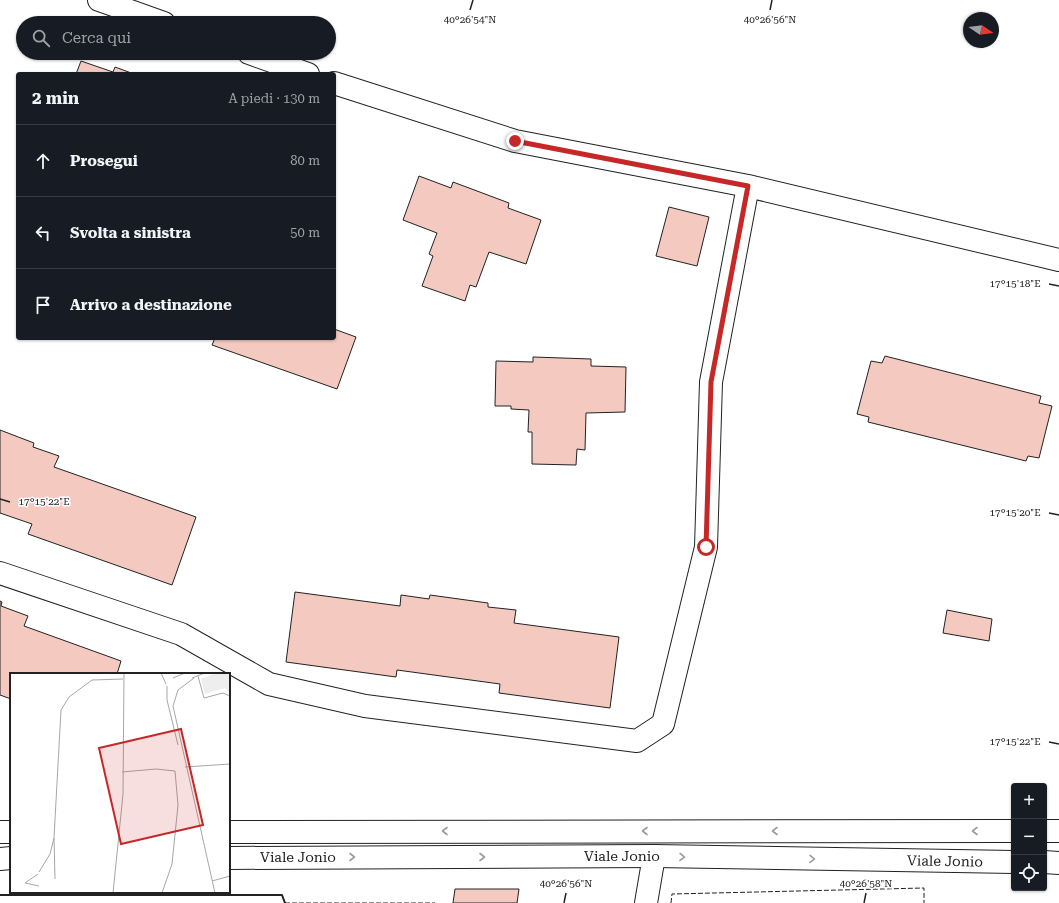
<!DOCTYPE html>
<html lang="it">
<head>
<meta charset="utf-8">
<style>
	:root { --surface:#171b24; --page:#20242c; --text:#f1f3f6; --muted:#9ea1a6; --line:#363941 }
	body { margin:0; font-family:"Roboto Serif",serif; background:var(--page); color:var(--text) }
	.controls { position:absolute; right:12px; bottom:12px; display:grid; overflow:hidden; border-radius:4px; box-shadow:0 1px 3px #0004 }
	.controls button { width:36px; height:36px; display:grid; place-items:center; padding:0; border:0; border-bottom:1px solid var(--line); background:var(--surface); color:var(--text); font:20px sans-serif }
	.compass { position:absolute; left:963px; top:12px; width:36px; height:36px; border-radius:50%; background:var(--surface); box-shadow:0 1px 3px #0004; rotate:103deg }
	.stop { position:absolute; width:12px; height:12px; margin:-9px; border:3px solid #c62828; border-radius:50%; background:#fff }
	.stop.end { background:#c62828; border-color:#fff; box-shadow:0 1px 4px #0008 }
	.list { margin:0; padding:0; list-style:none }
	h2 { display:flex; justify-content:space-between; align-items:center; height:52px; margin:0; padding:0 16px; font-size:17px }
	h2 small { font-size:13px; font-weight:400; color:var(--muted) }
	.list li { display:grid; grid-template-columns:26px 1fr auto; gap:12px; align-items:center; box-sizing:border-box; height:72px; padding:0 16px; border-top:1px solid var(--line) }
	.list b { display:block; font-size:15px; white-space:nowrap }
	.list em { font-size:13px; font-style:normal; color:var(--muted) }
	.icon { flex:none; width:22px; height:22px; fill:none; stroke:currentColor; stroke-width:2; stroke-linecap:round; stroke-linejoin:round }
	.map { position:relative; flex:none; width:1059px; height:903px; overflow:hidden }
	.search { position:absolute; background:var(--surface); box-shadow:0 1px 3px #0004; left:16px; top:16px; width:320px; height:44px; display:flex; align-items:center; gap:10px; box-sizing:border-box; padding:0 14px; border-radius:22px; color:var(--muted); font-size:15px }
	.panel { position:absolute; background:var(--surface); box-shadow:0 1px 3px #0004; left:16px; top:72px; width:320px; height:268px; border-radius:4px }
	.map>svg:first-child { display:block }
	.building { fill:#f3c9c0; stroke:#222 }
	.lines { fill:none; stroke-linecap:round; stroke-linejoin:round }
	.minor-casing { stroke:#222; stroke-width:24 }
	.major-casing { stroke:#222; stroke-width:24 }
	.minor { stroke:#fff; stroke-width:22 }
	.major { stroke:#fff; stroke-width:22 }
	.fence { stroke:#222; stroke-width:1; stroke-dasharray:5 2; stroke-linecap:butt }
	.wall { stroke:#222; stroke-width:2 }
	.oneway { stroke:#9c9c9c }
	.route { stroke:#c62828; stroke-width:5 }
	.ticks { fill:none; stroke:#222; stroke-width:1.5 }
	.labels { text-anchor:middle; stroke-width:3; stroke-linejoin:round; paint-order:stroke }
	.street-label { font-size:14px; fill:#222; stroke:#fff }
	.inset-road { fill:none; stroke:#a7a7a7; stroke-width:1 }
	.view { fill:#c62828; fill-opacity:0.15; stroke:#c62828; stroke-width:2 }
	.inset-edge { fill:none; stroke:#222; stroke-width:2 }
	.ticks-label { font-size:10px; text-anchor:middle; fill:#222; stroke:#fff; stroke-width:3; stroke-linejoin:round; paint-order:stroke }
</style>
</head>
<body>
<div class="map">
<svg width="1059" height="903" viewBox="0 0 1059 903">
	<rect width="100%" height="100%" fill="#fff"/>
	<path class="building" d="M81,61L113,72L115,67L134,74H76Z
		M419,176L451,188L453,182L509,203L508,208L541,220L526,264L489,252L476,287L470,285L465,301L422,286L433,256L429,254L437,233L403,220Z
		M669,207L709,217L697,266L656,256Z
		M334,329L356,337L337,389L212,345L215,338H334Z
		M885,356L1041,396L1039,403L1052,406L1039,458L1028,456L1026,461L868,422L869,417L857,414L871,361L882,363Z
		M533,357L591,359V366L626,367L625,412L586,413L585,450L577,449L576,465L532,464V432H528L529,410L511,409V406H495L496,361L533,362Z
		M0,430L34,443L33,447L59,456L54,467L196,517L172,585L28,534L32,524L0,513Z
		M295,592L400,606L401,595L429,599L430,595L488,603V607L516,610L514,623L619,637L610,708L499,693L500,684L397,670L396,677L286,662Z
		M0,601L2,602L1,606L28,616L24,626L121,661L117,674H11V699L0,695Z
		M947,610L992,619L989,641L943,633Z
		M455,889H519L517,903H453Z"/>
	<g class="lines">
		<g class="minor-casing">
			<path id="minor" d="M99,0L164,23
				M249,53L308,74
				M334,83L515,141L748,186L1059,260
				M0,573L181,634L269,684L365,706L637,741L663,724L706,547L711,382L748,186
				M646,903L654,856"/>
		</g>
		<g class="major-casing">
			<path id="major" d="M1044,831H1059
				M0,832H11
				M229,832L1014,831
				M229,858L654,856L1014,862
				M0,859L11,858
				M1044,862L1059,863"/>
		</g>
		<use href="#minor" class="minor"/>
		<use href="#major" class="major"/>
		<path class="fence" d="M285,903H435
			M671,903L672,894L924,888V903"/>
		<path class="wall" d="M0,895H282L285,903"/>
	</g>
	<defs><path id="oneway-chevron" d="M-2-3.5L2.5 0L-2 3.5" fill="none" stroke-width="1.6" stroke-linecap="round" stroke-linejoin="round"/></defs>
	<g class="oneway">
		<use href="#oneway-chevron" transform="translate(445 831) rotate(180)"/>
		<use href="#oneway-chevron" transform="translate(645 831) rotate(180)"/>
		<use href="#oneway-chevron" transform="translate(775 831) rotate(180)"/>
		<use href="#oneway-chevron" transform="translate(975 831) rotate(180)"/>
		<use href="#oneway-chevron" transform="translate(352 857)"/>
		<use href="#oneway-chevron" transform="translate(482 857)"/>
		<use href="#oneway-chevron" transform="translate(682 857) rotate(1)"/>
		<use href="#oneway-chevron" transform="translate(812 859) rotate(1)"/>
	</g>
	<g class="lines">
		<path class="route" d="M515,141L748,186L711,382L706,547"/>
	</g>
	<path class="ticks" d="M470,10L473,0M770,10L772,0M1049,284L1059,286M0,499L10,502M1049,513L1059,515M1049,742L1059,744M564,903L566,893M864,903L866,893"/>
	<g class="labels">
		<g class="street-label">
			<text x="622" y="861">Viale Jonio</text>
			<text x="298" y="862">Viale Jonio</text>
			<text transform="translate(945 861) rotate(1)" y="5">Viale Jonio</text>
		</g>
	</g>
	<g transform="translate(10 673)">
		<rect width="220" height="220" fill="#fff"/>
		<path d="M206,0H220V20L215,15L195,21L191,6Z" fill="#eee"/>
		<path class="inset-road" d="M151,0L156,11M188,3L194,25L213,20L220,23M163,5L175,0M182,5L195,0M184,5L168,17L163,33L205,220M157,13V27L168,72M175,94L220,91M112,99L146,96L165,98L168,132L162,191L152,220M44,165L51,37L59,24L82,7L113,6M29,199L40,181L44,165L45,206M28,201L15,210L29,213M202,208L220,203M103,220L113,121L114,0"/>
		<path class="view" d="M171,56L193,152L111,171L89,75Z"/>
		<rect width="220" height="220" class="inset-edge"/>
	</g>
	<g class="ticks-label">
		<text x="470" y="23">40°26'54"N</text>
		<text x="770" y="23">40°26'56"N</text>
		<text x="1015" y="287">17°15'18"E</text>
		<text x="44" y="505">17°15'22"E</text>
		<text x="1015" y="516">17°15'20"E</text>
		<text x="1015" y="745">17°15'22"E</text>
		<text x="566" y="887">40°26'56"N</text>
		<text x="866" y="887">40°26'58"N</text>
	</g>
</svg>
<div class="controls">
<button>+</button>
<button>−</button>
<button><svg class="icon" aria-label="locate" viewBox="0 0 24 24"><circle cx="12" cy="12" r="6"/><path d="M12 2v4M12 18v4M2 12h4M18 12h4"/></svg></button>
</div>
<svg class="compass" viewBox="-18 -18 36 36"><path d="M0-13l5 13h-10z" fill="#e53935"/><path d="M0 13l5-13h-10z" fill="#9ea1a6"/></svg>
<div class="stop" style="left:706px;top:547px"></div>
<div class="stop end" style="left:515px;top:141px"></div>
<div class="search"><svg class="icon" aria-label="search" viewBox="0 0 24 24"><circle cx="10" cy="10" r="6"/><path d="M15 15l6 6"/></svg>Cerca qui</div>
<section class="panel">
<h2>2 min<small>A piedi · 130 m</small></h2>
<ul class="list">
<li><svg class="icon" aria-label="ahead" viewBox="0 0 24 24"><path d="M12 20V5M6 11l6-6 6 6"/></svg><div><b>Prosegui</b></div><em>80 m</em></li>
<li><svg class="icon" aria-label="left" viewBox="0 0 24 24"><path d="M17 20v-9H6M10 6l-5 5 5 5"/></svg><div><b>Svolta a sinistra</b></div><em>50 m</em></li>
<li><svg class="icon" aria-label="arrive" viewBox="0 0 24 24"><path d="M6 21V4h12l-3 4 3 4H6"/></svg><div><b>Arrivo a destinazione</b></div></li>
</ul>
</section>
</div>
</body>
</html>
